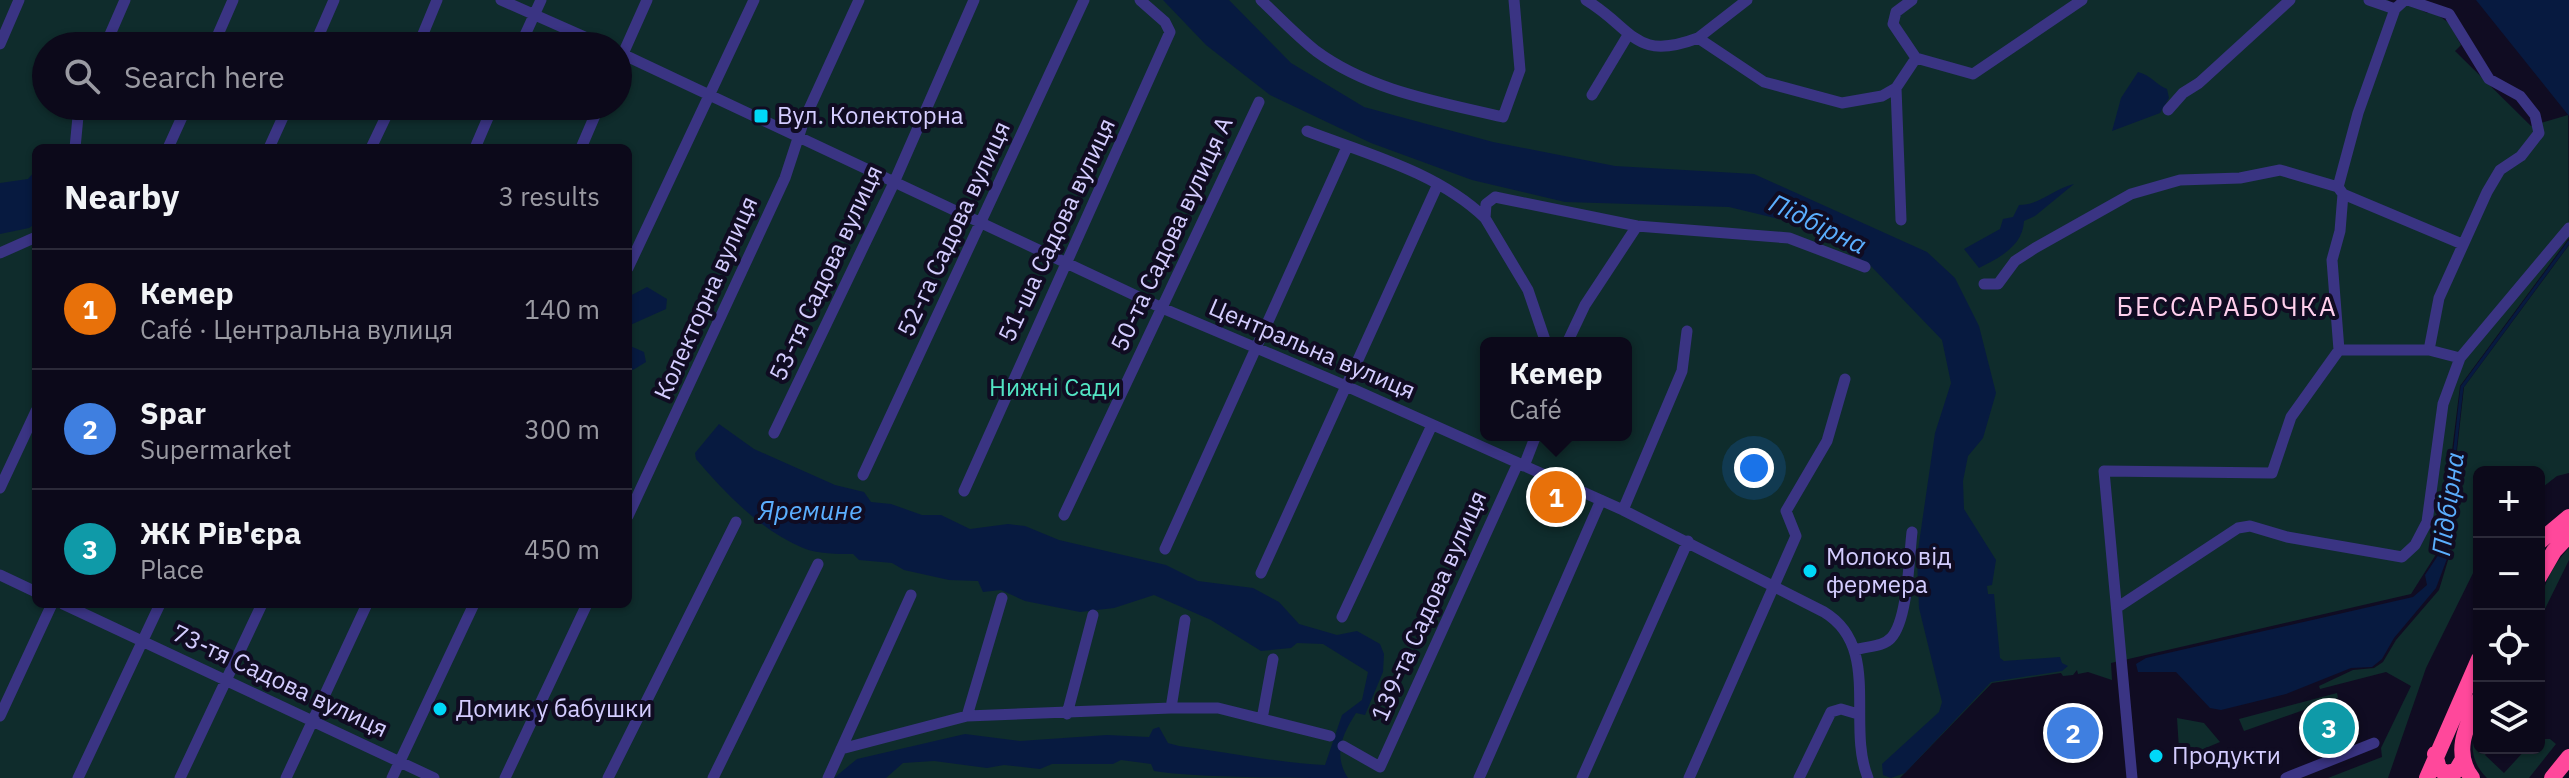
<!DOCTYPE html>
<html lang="en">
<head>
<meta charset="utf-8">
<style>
	:root { --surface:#0c091a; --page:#1a1727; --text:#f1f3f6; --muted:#9a9aa2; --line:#2c2a39; --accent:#00d8f8 }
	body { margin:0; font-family:"IBM Plex Sans",sans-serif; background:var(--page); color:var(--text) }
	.controls { position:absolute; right:24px; bottom:24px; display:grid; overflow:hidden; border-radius:12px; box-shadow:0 2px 6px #0004 }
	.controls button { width:72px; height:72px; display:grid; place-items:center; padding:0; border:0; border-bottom:2px solid var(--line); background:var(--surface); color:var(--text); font:40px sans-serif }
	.you { position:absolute; left:1754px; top:468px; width:28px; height:28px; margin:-20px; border:6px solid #fff; border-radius:50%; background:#1a73e8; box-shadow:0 0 0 12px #1a73e833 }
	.badge { display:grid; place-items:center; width:52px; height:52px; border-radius:50%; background:var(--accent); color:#fff; font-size:26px; font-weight:700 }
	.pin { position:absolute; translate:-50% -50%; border:4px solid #fff; box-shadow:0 2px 8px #0006 }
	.popup { position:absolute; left:1480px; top:337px; width:152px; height:104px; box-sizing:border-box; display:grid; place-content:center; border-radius:12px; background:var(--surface); filter:drop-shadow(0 2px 6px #0005); font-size:26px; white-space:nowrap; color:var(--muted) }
	.popup b { font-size:30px; color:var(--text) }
	.popup::after { content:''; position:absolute; left:50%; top:100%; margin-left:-16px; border:16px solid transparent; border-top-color:var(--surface) }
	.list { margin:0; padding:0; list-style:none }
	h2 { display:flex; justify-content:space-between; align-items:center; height:104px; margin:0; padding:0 32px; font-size:34px }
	h2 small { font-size:26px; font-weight:400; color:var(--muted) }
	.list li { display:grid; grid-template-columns:52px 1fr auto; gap:24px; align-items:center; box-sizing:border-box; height:120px; padding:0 32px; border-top:2px solid var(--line) }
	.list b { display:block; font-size:30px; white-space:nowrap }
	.list p { margin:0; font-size:26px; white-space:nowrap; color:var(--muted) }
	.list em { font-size:26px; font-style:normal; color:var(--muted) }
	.icon { flex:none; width:44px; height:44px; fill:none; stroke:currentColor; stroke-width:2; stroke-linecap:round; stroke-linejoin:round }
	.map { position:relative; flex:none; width:2569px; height:778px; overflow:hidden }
	.search { position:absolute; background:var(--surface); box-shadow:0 2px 6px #0004; left:32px; top:32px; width:600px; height:88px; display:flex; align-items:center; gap:20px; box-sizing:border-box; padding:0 28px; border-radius:44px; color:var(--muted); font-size:30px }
	.panel { position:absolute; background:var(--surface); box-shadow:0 2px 6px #0004; left:32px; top:144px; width:600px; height:464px; border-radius:12px }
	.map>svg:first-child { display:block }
	.green { fill:#0f2c2c; fill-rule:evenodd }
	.water { fill:#071a40 }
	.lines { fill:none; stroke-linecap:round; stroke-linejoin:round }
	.stream { stroke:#071a40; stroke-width:3 }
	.minor { stroke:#3a3483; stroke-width:11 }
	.highway { stroke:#ff489b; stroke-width:16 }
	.poi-dot { fill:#00d8f8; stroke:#100c22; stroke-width:3 }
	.labels { text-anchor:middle; stroke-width:8; stroke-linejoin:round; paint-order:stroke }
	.poi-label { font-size:24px; fill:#d4cdff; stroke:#100c22; text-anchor:start }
	.street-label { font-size:24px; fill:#d4cdff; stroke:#100c22 }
	.park-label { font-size:24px; fill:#53e5c4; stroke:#100c22 }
	.water-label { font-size:26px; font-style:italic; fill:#5bafff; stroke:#100c22 }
	.neighbourhood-label { font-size:26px; letter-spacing:2px; fill:#ffcfec; stroke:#100c22 }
</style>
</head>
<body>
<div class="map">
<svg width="2569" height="778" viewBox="0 0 2569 778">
	<rect width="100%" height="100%" fill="#100c22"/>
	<path class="green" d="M0,0H2388L2400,10L2405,2L2427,13L2431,10L2449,23L2461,45L2455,51L2531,126L2568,115L2569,238L2460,386L2440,548L2411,594L2111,663L2112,680L2088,672L2078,674L2077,670L2073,675L2063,676L2061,673L1992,683L1900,778H0ZM46,46H618V106H46ZM36,148H628V604H36ZM1486,343H1626V435H1486Z
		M2569,245V473L2557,476L2539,490V472H2479V561L2426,668L2388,778H2328L2382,757L2381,748L2411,686L2386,672L2320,689L2319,686L2353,670L2374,668L2383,662L2396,640L2439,590L2449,557L2447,541L2464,387Z
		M2569,548V560L2539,621C2539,593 2549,569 2569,548Z
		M2337,693L2338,698L2244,731L2239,719Z
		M2177,718L2204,723L2220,742L2189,755L2179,749Z
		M2479,720V748H2490L2485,755L2504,773L2527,748H2539L2540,739H2550L2556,744L2529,778H2487C2470,762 2469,741 2479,720Z"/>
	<path class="water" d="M1163,0H1229L1291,63L1364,107L1493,142L1615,166L1754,174L1927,252L1955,278L1979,326L1996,393L1983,438L1968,456L1963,481L1964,509L1996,560L1992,585L1987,586L1988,594H1994L2000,658L2004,661L2060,657L2062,663L2068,666L2062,671L1991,682L1905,773L1891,778L1883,775L1882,764L1939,712L1942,702L1919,608L1917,557L1935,433L1951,383L1942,340L1869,264L1800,224L1729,207L1565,202L1472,180L1371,143L1270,95L1206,45Z
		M2476,0H2569V116Z
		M2138,72C2151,75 2155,84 2167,89L2169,98L2160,113L2112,131L2121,98Z
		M36,170V223L29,228L0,234V183L28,179Z
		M2074,184L2035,216L2024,221C2023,246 1999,258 1979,268L1964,249L2000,229L2003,219L2013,217L2019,205C2040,205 2053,189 2074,184Z
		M647,287L667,299L666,309L628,326V297Z
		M628,345L644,352L646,362L633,370L628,366Z
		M719,424L754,449L835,485L864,492L871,502L891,504L922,515H941L970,529L1008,524L1025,526L1059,540L1166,565L1198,581L1253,588L1279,602L1299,624L1337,635L1357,631L1380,644L1384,654L1383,672L1365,715L1356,713C1342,735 1333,755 1348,778C1297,778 1198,778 1154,771L1151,764L1121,760L1113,764H1052L1040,769L1004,765L987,768L934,761L903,763L886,778H834L857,759L965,734L1020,741L1107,735L1149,737L1153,729L1159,727L1168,743L1179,746C1228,752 1277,763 1325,765L1342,715L1362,700L1368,672L1323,644L1297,643L1291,648L1261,651L1211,620L1154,595L1114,608L1080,612L1025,601L1001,590L983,592L978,581L949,580L904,570L892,563L859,560L853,554C838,554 817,554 803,548C760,530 725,493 696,459L695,453Z
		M2445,551L2448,556L2436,588L2394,638L2382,659L2372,667L2351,668L2286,694L2221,710L2210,708L2176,672H2138L2136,664L2146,658L2413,597L2427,585L2425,575L2439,554Z"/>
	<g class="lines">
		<path class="stream" d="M2443,555L2462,387L2569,242"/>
		<path class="minor" d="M501,0L605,46
			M1261,0C1279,17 1297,36 1316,51C1370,91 1440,102 1503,117L1520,70L1514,0
			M1586,0C1634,29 1634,62 1698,38L1764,82L1842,103L1882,96L1896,88L1916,58L1973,74L2082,0
			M1912,0L1896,12L1893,24L1916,58
			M2369,0L2395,9
			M2408,0L2449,14L2489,79L2520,96L2535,115L2539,133L2521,156L2500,170L2487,192L2439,298L2429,350
			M1698,38L1747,0
			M0,44L19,0
			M105,46L125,0
			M213,46L233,0
			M314,46L334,0
			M418,46L437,0
			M520,46L541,0
			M618,52L1162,308L1346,386L1623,510L1824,612C1882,647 1846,724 1868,778
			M618,65L647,0
			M1896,88L1901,220
			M1592,95L1628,35
			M2168,110L2183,93L2199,83L2290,0
			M1307,131C1367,154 1437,172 1485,218L1528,290L1546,343
			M75,148L79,106
			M168,148L187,106
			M269,148L288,106
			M371,148L391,106
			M475,148L493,106
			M581,148L599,106
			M2343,194L2462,244
			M1485,218L1486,204L1495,197L1637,226L1789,238L1865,267
			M0,253L36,237
			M628,268L754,0
			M1984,284H1998L2015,261L2035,248L2131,194L2180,180L2240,178L2280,170L2338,187
			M1567,343L1585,305L1637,226
			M2339,350H2429L2460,358
			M774,433L892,187L974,0
			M1524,466L1536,435
			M863,475L1084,0
			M0,488L36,411
			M964,491L1170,32L1165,22L1140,0
			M1623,510L1682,371L1687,331
			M1064,515L1259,102
			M628,516L785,178L804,120L859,0
			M1165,549L1347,147
			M1261,573L1438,184
			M0,575L36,592
			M63,604L434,778
			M2118,607L2238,528L2250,526L2287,537L2402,557L2415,545L2427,522L2443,404L2460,358L2569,228
			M1342,617L1432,425
			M1855,650C1867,646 1883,647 1891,638C1908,620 1909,557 1912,532
			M1171,708L1185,620
			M1067,714L1093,615
			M0,716L52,604
			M967,716L1002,598
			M1262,719L1273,659
			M1343,746L1380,767L1518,463
			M841,749L967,716L1171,708H1218L1330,736
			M78,778L160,604
			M180,778L262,604
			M286,778L367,604
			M392,778L474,604
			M505,778L587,604
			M608,778L736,522
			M713,778L818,564
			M828,778L911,595
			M1479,778L1601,500
			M1582,778L1688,541
			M1689,778L1796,536L1786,511L1827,441L1845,379
			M1799,778L1831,712L1841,709L1858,714
			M2132,778L2104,471L2272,473L2291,417L2339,350L2332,260L2340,231L2343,194L2338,187L2358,113L2395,9L2405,0
			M2286,778L2374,743"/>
		<path class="highway" d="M2539,542L2569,517
			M2539,577L2554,551L2569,535
			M2435,754L2439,769L2445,773L2456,771L2463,759
			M2427,778L2479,659
			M2472,778C2452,752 2467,725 2479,699
			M2552,778L2569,757"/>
	</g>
	<g class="poi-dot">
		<rect x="753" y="108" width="16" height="16" rx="4"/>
		<circle cx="1810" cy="571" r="8"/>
		<circle cx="440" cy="709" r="8"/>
		<circle cx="2156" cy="756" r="8"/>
	</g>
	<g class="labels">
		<g class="poi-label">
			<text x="777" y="124">Вул. Колекторна</text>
			<text x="1826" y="565">Молоко від<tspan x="1826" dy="28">фермера</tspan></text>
			<text x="456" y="717">Домик у бабушки</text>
			<text x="2172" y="764">Продукти</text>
		</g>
		<g class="street-label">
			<text transform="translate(954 229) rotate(-65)" y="8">52-га Садова вулиця</text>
			<text transform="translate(1057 230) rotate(-65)" y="8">51-ша Садова вулиця</text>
			<text transform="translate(1172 234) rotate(-65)" y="8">50-та Садова вулиця А</text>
			<text transform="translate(826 273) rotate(-65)" y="8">53-тя Садова вулиця</text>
			<text transform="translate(706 298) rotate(-66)" y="8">Колекторна вулиця</text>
			<text transform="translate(1312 349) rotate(23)" y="8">Центральна вулиця</text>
			<text transform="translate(1429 606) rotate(-66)" y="8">139-та Садова вулиця</text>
			<text transform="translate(280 681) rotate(25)" y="8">73-тя Садова вулиця</text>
		</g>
		<g class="park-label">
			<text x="1055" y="396">Нижні Сади</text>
		</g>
		<g class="water-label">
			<text transform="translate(1818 224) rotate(26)" y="9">Підбірна</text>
			<text transform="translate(2448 504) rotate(-82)" y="9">Підбірна</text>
			<text x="810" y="520">Яремине</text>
		</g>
		<g class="neighbourhood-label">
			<text x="2227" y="316">БЕССАРАБОЧКА</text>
		</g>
	</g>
</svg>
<div class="controls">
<button>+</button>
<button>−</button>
<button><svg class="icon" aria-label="locate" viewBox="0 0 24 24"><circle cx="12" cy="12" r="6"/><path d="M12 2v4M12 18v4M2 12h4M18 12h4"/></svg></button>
<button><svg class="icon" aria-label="layers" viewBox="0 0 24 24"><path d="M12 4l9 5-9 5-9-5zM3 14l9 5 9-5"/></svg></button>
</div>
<div class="you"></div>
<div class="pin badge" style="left:1556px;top:497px;background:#e8710a">1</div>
<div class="popup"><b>Кемер</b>Café</div>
<div class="pin badge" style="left:2073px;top:733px;background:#3f7fe0">2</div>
<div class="pin badge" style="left:2329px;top:728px;background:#0f9aa8">3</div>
<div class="search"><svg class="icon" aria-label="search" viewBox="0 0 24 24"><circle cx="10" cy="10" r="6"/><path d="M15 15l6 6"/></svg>Search here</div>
<section class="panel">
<h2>Nearby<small>3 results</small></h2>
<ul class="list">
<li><span class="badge" style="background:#e8710a">1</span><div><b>Кемер</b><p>Café · Центральна вулиця</p></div><em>140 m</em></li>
<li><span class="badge" style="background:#3f7fe0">2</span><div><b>Spar</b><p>Supermarket</p></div><em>300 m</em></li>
<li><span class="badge" style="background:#0f9aa8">3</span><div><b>ЖК Рів'єра</b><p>Place</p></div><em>450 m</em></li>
</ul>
</section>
</div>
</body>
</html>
